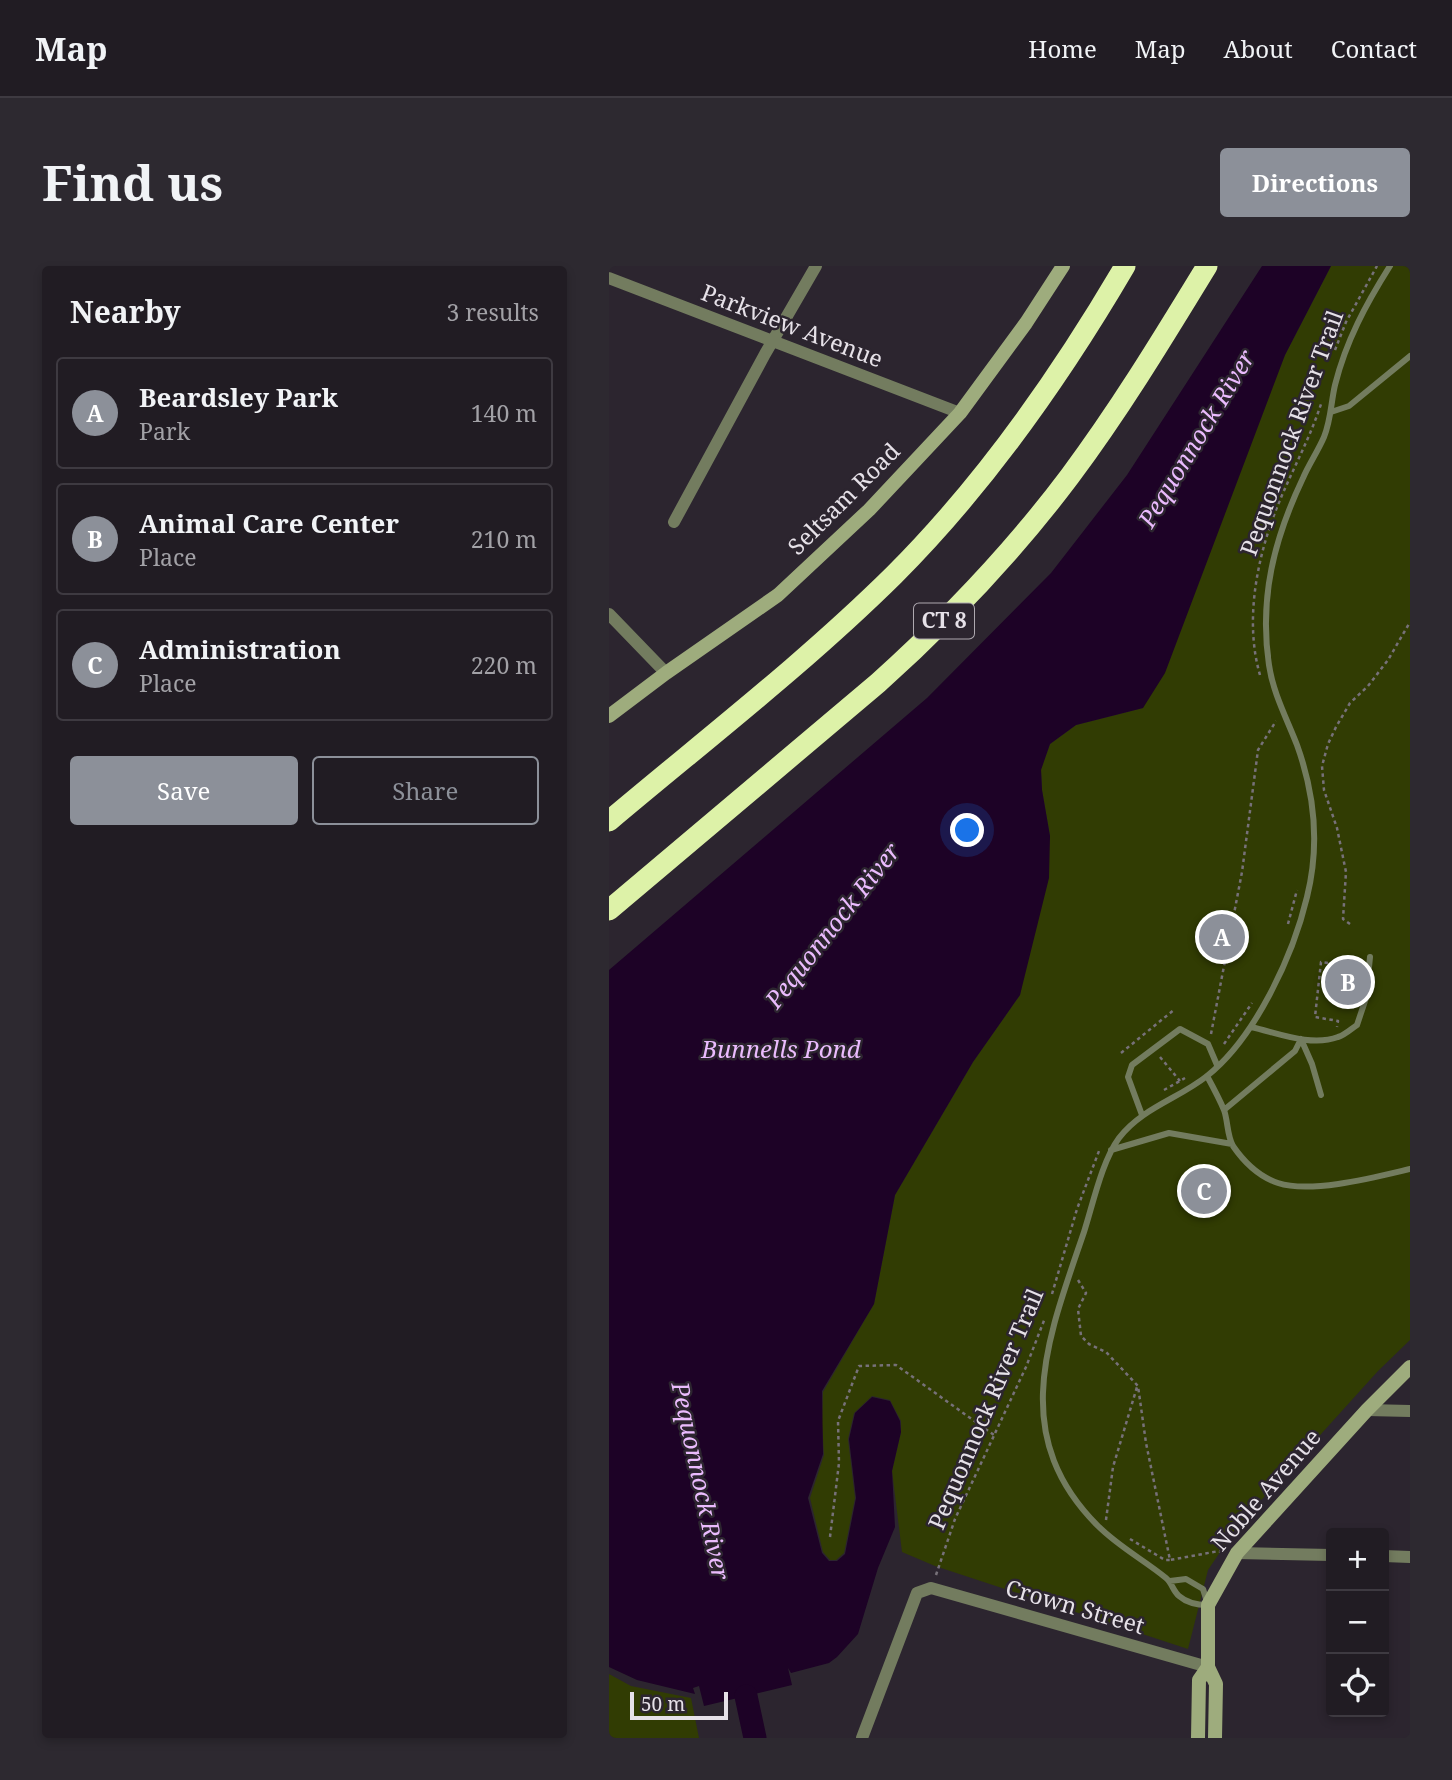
<!DOCTYPE html>
<html lang="en">
<head>
<meta charset="utf-8">
<style>
	:root { --surface:#211c23; --page:#2d2930; --text:#f1f3f6; --muted:#a2a1a6; --line:#3e3a41; --accent:#8c9099 }
	body { margin:0; font-family:"Noto Serif",serif; background:var(--page); color:var(--text) }
	.controls { position:absolute; right:21px; bottom:21px; display:grid; overflow:hidden; border-radius:7px; box-shadow:0 4px 10px #0003 }
	.controls button { width:63px; height:63px; display:grid; place-items:center; padding:0; border:0; border-bottom:2px solid var(--line); background:var(--surface); color:var(--text); font:35px sans-serif }
	.scale { position:absolute; left:21px; bottom:18px; width:98px; box-sizing:border-box; padding-left:7px; border:4px solid #e6e1e8; border-top:0; font-size:19px; line-height:24px; white-space:nowrap; color:#e6e1e8; -webkit-text-stroke:5px #2c252f; paint-order:stroke }
	.you { position:absolute; left:359px; top:565px; width:24px; height:24px; margin:-18px; border:5px solid #fff; border-radius:50%; background:#1a73e8; box-shadow:0 0 0 10px #1a73e833 }
	.badge { display:grid; place-items:center; width:46px; height:46px; border-radius:50%; background:var(--accent); color:#fff; font-size:23px; font-weight:700 }
	.pin { position:absolute; translate:-50% -50%; border:4px solid #fff; box-shadow:0 2px 7px #0006 }
	.list { margin:0; padding:0; list-style:none }
	h2 { display:flex; justify-content:space-between; align-items:center; height:91px; margin:0; padding:0 28px; font-size:30px }
	h2 small { font-size:23px; font-weight:400; color:var(--muted) }
	.list li { display:grid; grid-template-columns:46px 1fr auto; gap:21px; align-items:center; box-sizing:border-box; height:112px; margin:0 14px 14px; padding:0 14px; border:2px solid var(--line); border-radius:7px }
	.list b { display:block; font-size:26px; white-space:nowrap }
	.list p { margin:0; font-size:23px; white-space:nowrap; color:var(--muted) }
	.list em { font-size:23px; font-style:normal; color:var(--muted) }
	.actions { display:flex; gap:14px; padding:21px 28px }
	.actions a { flex:1; padding:16px 0; border:2px solid var(--accent); border-radius:7px; text-align:center; font-size:24px; color:var(--accent) }
	.actions .main { background:var(--accent); color:#fff }
	.icon { flex:none; width:38px; height:38px; fill:none; stroke:currentColor; stroke-width:2; stroke-linecap:round; stroke-linejoin:round }
	.map { position:relative; flex:none; width:801px; height:1472px; overflow:hidden; border-radius:7px }
	header { display:flex; align-items:center; gap:42px; box-sizing:border-box; height:98px; padding:0 35px; background:var(--surface); border-bottom:2px solid var(--line) }
	header strong { font-size:33px }
	nav { display:flex; gap:38px; margin-inline-start:auto; font-size:24px }
	.intro { display:flex; align-items:center; justify-content:space-between; box-sizing:border-box; height:168px; padding:0 42px }
	h1 { margin:0; font-size:49px }
	.button { padding:18px 32px; border-radius:7px; background:var(--accent); color:#fff; font-size:24px; font-weight:700 }
	main { display:flex; gap:42px; padding:0 42px }
	aside { flex:1; background:var(--surface); border-radius:7px; box-shadow:0 4px 10px #0003 }
	.map>svg:first-child { display:block }
	.green { fill:#313c03 }
	.water { fill:#1d0226 }
	.lines { fill:none; stroke-linecap:round; stroke-linejoin:round }
	.river { stroke:#1d0226; stroke-width:23 }
	.path { stroke:#777179; stroke-width:2.5; stroke-dasharray:3.5 3.5; stroke-linecap:butt }
	.service { stroke:#737c5f; stroke-width:6 }
	.minor { stroke:#737c5f; stroke-width:12 }
	.secondary { stroke:#9eac7d; stroke-width:14 }
	.motorway { stroke:#ddf2a8; stroke-width:21 }
	.labels { text-anchor:middle; stroke-width:5; stroke-linejoin:round; paint-order:stroke }
	.shield { fill:#2c252f; stroke:#aea9b0; stroke-width:2 }
	.shield-label { font-size:21px; font-weight:bold; fill:#e6e1e8 }
	.street-label { font-size:23px; fill:#e6e1e8; stroke:#2c252f }
	.water-label { font-size:24px; font-style:italic; fill:#eabbfd; stroke:#2c252f }
</style>
</head>
<body>
<header>
<strong>Map</strong>
<nav><a>Home</a><a>Map</a><a>About</a><a>Contact</a></nav>
</header>
<div class="intro"><h1>Find us</h1><a class="button">Directions</a></div>
<main>
<aside>
<h2>Nearby<small>3 results</small></h2>
<ul class="list">
<li><span class="badge">A</span><div><b>Beardsley Park</b><p>Park</p></div><em>140 m</em></li>
<li><span class="badge">B</span><div><b>Animal Care Center</b><p>Place</p></div><em>210 m</em></li>
<li><span class="badge">C</span><div><b>Administration</b><p>Place</p></div><em>220 m</em></li>
</ul>
<div class="actions"><a class="main">Save</a><a>Share</a></div>
</aside>
<div class="map">
<svg width="801" height="1472" viewBox="0 0 801 1472">
	<rect width="100%" height="100%" fill="#2c252f"/>
	<path class="green" d="M722,0H801V1074L769,1105L628,1261L599,1304L579,1383L326,1300L293,1286L283,1205L292,1166V1155L281,1134L263,1130L245,1147L239,1173L246,1232L235,1287L227,1294H221L214,1286L201,1232L215,1189L213,1158L214,1126L265,1038L286,929L364,796L411,729L441,570L433,524L432,503L441,478L467,459L534,442L676,89Z
		M0,1408L22,1420L82,1432L90,1472H0Z"/>
	<path class="water" d="M653,0H722L676,89L556,407L534,442L467,459L441,478L432,504L433,524L441,570L440,612L411,729L364,796L286,929L265,1038L213,1125L214,1188L199,1232L213,1287L220,1295H228L236,1288L247,1232L240,1173L246,1147L263,1131L281,1135L291,1155L292,1166L283,1205L286,1261L269,1302L249,1368L228,1391L220,1397L182,1407L179,1402L183,1419L95,1440L90,1420L84,1422L86,1428L28,1414L0,1401V704L318,432L442,307L518,209Z"/>
	<g class="lines">
		<path class="river" d="M137,1430L146,1472"/>
		<path class="path" d="M726,84L737,56L768,0
			M651,409C634,351 650,281 674,227C687,197 702,169 712,138
			M679,658L688,624
			M741,658L734,653L737,606L728,562L715,524L713,500L719,478L727,461L741,437L759,420L779,394L801,356
			M719,697L712,696L706,751L729,755L728,761
			M602,768L633,606L649,484L667,455
			M615,778L643,737
			M512,787L566,743
			M551,791L571,815
			M555,824L576,812
			M469,1014L477,1027L469,1043L472,1070L480,1078L497,1086L529,1120L537,1177L561,1294L610,1285L612,1286
			M443,1028L468,943L490,885
			M497,1254L504,1201L528,1121
			M221,1271L230,1197L229,1155L250,1100L287,1099L385,1169
			M521,1273L556,1294H561
			M327,1309L346,1253L417,1101L436,1052"/>
		<path class="service" d="M722,146L740,140L801,90
			M642,761C669,767 702,781 729,771C736,769 742,763 748,759L757,732L761,691
			M692,773L703,798L712,829
			M598,810C604,821 610,832 615,844C619,855 618,870 624,880C635,896 651,911 669,917C702,928 767,911 801,903
			M615,844L686,785L692,773
			M533,849L519,811L523,799L571,763L599,778L608,799
			M502,884L560,867L623,878
			M561,1315L577,1313L594,1323L599,1339C588,1339 578,1337 570,1330C564,1325 563,1317 557,1312C535,1294 510,1281 489,1260C398,1169 439,1072 475,966C484,938 493,895 510,872C533,842 569,833 598,810C646,772 684,690 698,631C711,579 706,529 688,479C678,453 664,427 660,399C650,332 665,273 694,212C700,198 709,185 715,171C722,154 722,136 726,119C737,75 757,38 781,0"/>
		<path class="minor" d="M0,12L351,147
			M65,256L156,88L207,0
			M0,348L57,407
			M758,1144L801,1145
			M628,1287L722,1289
			M775,1290L801,1291
			M253,1472L308,1327L322,1322L599,1401"/>
		<path class="secondary" d="M0,450L57,407L169,329L260,244L351,147L417,57L454,0
			M589,1472L590,1414L599,1401
			M606,1472L607,1418L599,1401V1339L628,1287L758,1144L801,1101"/>
		<path class="motorway" d="M0,555C96,474 196,397 285,309C377,217 451,111 516,0
			M0,644L269,417C339,354 404,286 461,210C511,143 554,72 598,0"/>
	</g>
	<g class="labels">
		<rect class="shield" x="305" y="337.5" width="60" height="35" rx="5"/>
		<g class="shield-label">
			<text x="335" y="362">CT 8</text>
		</g>
		<g class="street-label">
			<text transform="translate(183 60) rotate(21)" y="8">Parkview Avenue</text>
			<text transform="translate(683 167) rotate(-70)" y="8">Pequonnock River Trail</text>
			<text transform="translate(235 233) rotate(-45)" y="8">Seltsam Road</text>
			<text transform="translate(377 1143) rotate(-67)" y="8">Pequonnock River Trail</text>
			<text transform="translate(657 1224) rotate(-49)" y="8">Noble Avenue</text>
			<text transform="translate(466 1341) rotate(16)" y="8">Crown Street</text>
		</g>
		<g class="water-label">
			<text transform="translate(588 173) rotate(-59)" y="8">Pequonnock River</text>
			<text transform="translate(224 660) rotate(-52)" y="8">Pequonnock River</text>
			<text x="172" y="792">Bunnells Pond</text>
			<text transform="translate(91 1215) rotate(78)" y="8">Pequonnock River</text>
		</g>
	</g>
</svg>
<div class="controls">
<button>+</button>
<button>−</button>
<button><svg class="icon" aria-label="locate" viewBox="0 0 24 24"><circle cx="12" cy="12" r="6"/><path d="M12 2v4M12 18v4M2 12h4M18 12h4"/></svg></button>
</div>
<div class="scale">50 m</div>
<div class="you"></div>
<div class="pin badge" style="left:613px;top:671px">A</div>
<div class="pin badge" style="left:739px;top:716px">B</div>
<div class="pin badge" style="left:595px;top:925px">C</div>
</div>
</main>
</body>
</html>
